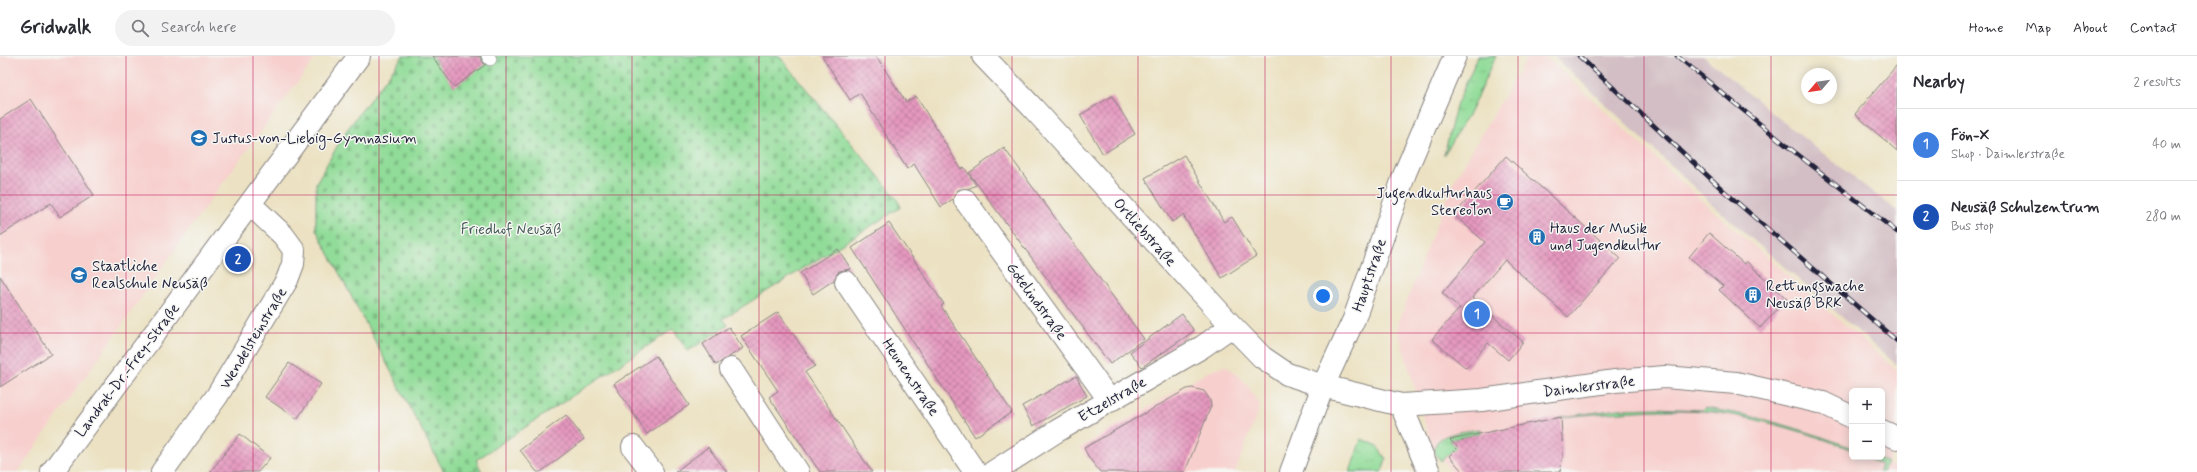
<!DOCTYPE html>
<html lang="en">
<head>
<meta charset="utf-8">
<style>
	:root { --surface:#fff; --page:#f2f2f3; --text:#2b2b33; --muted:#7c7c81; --line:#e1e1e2; --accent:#db2777 }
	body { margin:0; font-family:Mynerve,sans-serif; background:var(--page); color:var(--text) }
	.controls { position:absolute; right:12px; bottom:12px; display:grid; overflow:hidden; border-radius:6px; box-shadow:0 2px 10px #0003 }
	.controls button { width:36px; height:36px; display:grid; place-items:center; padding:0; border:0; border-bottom:1px solid var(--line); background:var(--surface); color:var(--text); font:20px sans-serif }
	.compass { position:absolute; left:1801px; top:12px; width:36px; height:36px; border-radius:50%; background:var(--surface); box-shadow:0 2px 10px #0003; rotate:241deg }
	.you { position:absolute; left:1323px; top:240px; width:14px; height:14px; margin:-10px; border:3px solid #fff; border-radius:50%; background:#1a73e8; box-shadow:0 0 0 6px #1a73e833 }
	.badge { display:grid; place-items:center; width:26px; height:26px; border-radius:50%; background:var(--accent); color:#fff; font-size:13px; font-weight:700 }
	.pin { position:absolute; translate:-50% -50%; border:2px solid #fff; box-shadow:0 1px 4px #0006 }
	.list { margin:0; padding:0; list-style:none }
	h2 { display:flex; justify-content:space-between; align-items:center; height:52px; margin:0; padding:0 16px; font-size:17px }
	h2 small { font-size:13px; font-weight:400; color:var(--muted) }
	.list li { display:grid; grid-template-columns:26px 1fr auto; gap:12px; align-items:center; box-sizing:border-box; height:72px; padding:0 16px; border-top:1px solid var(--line) }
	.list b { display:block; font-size:15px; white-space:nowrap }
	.list p { margin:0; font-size:13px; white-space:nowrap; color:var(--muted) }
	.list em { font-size:13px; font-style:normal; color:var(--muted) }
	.icon { flex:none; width:22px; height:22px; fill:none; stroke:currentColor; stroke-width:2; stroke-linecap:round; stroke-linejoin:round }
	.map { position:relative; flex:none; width:1897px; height:416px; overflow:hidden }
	header { display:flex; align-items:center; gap:24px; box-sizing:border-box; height:56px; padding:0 20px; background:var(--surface); border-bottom:1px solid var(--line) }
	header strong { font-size:19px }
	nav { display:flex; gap:22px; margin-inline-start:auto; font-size:14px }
	.search { width:280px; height:36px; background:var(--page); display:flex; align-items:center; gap:10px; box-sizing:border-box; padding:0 14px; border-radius:22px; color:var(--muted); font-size:15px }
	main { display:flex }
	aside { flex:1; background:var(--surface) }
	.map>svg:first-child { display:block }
	.built { fill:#f7d0ce; fill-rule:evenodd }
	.industrial { fill:#d2bec4 }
	.grass { fill:url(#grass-tufts); stroke:#5a7f6a }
	.cemetery { fill:url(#cemetery-stones); stroke:#5a7f6a }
	.building { fill:url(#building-cross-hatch) }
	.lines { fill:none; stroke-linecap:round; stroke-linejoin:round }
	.lane-casing { stroke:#87827f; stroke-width:14 }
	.street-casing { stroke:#87827f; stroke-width:24 }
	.secondary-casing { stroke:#87827f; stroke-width:24 }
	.lane { stroke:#fff; stroke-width:13 }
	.street { stroke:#fff; stroke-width:22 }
	.secondary { stroke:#fff; stroke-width:22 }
	.rail-casing { stroke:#22223b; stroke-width:4.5 }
	.rail { stroke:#f6f6f2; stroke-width:3; stroke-dasharray:9; stroke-linecap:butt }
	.grid { fill:none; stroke:#c2185b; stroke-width:1; stroke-opacity:0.55 }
	.labels { text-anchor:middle; stroke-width:3; stroke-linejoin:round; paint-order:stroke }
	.poi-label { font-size:15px; fill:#22223b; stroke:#f6f6f2; text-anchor:start }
	.park-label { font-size:15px; fill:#435a57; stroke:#f6f6f2 }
	.street-label { font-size:15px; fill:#22223b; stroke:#f6f6f2 }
</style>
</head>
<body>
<header>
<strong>Gridwalk</strong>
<div class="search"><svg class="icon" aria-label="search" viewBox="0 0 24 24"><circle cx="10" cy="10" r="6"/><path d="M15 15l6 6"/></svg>Search here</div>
<nav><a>Home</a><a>Map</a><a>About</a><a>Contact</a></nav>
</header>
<main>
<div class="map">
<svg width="1897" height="416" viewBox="0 0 1897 416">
	<defs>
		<pattern id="grass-tufts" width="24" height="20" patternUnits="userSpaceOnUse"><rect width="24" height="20" fill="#91dc98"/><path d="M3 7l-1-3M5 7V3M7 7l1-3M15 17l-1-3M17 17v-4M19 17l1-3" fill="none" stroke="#7dbc84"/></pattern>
		<pattern id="cemetery-stones" width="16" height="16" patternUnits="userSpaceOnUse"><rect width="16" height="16" fill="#91dc98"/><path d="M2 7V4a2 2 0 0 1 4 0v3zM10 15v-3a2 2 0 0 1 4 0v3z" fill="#7dbc84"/></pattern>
		<pattern id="building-cross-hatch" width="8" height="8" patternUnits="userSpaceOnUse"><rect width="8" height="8" fill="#e597be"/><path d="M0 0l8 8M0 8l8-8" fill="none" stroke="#b97b9c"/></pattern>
	</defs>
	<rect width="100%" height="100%" fill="#f6f6f2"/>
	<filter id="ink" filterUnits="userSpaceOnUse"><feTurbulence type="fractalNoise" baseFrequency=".025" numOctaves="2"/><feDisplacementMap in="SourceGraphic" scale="8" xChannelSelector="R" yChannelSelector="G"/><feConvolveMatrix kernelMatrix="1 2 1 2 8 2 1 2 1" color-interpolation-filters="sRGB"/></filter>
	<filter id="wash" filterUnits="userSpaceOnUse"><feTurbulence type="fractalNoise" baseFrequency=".012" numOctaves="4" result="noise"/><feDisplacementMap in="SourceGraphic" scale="16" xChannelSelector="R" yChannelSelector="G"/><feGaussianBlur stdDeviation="0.9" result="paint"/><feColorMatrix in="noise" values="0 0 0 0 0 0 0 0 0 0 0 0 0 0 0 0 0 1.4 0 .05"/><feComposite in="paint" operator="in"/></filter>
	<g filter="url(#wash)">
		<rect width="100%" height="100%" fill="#ece2c3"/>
		<path class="built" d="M0,0H317L210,144L18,416H0Z
			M1528,0H1545L1710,152L1897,314V378L1887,408L1897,413V416H1452L1432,391L1397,271L1451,130ZM1852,335H1882V401H1852Z
			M1225,310L1236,317L1247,329L1260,350L1235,416H1099L1079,392L1213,313Z"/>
		<path class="industrial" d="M1554,0H1703L1797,77L1897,155V309L1713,149Z"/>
		<path class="grass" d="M1478,0H1496L1470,56L1444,99L1456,50Z
			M1656,352L1702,354L1704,352C1755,359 1804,373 1852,392V394C1810,377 1765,364 1720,357C1672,350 1610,357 1561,361L1619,353Z
			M1480,373V377L1449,384L1456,391L1441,405L1435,397C1431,376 1466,376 1480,373Z
			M1361,383L1376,389L1386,403L1382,416H1350Z
			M1865,401H1874L1887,407L1882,416H1878L1881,409Z"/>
		<path class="cemetery" d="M403,0H779L895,140L901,151L723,263L728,269L688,295L673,273L476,404L482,416H444L316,173V127L346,75Z"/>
		<g id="blocks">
			<path class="building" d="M432,0H480L485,9L454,31Z
				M822,0H876L906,46L916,40L961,113L964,111L976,129L970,132L958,134L953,143L941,151L914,108L907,113L860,37L850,44Z
				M1897,9V95L1855,58Z
				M1112,40L1135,78L1103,98L1080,59Z
				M31,43L94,139L60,161L51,147L0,180V63Z
				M1004,92L1144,283L1110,308L969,117Z
				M1184,99L1224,166L1232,161L1256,200L1222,222L1183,159L1172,166L1145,122Z
				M1506,100L1620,202L1568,261L1505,204L1472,242L1523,286L1508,304L1488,287L1466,312L1432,283L1460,252L1442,237L1485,186L1454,159Z
				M889,167L944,248L941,250L1012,356L975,381L852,192Z
				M1709,177L1744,208L1746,205L1787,243L1760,272L1719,234L1723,230L1689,201Z
				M838,193L851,213L839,215L834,224L813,238L800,217Z
				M0,220L51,298L0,331Z
				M778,256L815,310L805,316L872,416H820L769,341L778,335L741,280Z
				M1182,258L1194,275L1142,311L1130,296Z
				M729,271L743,292L716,309L703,288Z
				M656,300L689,349L647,378L614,328Z
				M289,307L321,328L297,363L265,341Z
				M1076,320L1087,340L1033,370L1022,350Z
				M1192,332L1204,335L1210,344L1211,350L1185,416H1100L1089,402L1084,392L1187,333Z
				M566,359L584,383L541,416H537L520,394Z
				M1561,361L1563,399L1560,416H1463L1449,400L1458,391L1450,384Z
				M240,378L270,402L258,416H210Z
				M708,391L727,416H675Z"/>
		</g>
	</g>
	<g filter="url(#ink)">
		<use href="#blocks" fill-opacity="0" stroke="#87827f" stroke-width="1"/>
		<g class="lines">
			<g class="lane-casing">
				<path id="lane" d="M488,0L490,3"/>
			</g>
			<g class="street-casing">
				<path id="street" d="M983,0L1032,51L1232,270L1262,301L1287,318L1323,330
					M965,144L1110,345
					M846,226L975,416
					M731,313L798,416
					M1401,349L1429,416
					M633,391L652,416
					M52,416L359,0
					M162,416L217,340L287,224L293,208L294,194L283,179L250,148
					M993,416L1057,375L1202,291L1232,270"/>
			</g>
			<g class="secondary-casing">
				<path id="secondary" d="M1323,330L1401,349L1482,344L1615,325L1665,321L1736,327L1823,347L1852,361
					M1882,375L1897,382
					M1291,416L1323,330L1354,263L1405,117L1455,0"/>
			</g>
			<use href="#lane" class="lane"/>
			<use href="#street" class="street"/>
			<use href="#secondary" class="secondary"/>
			<g class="rail-casing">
				<path id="rail" d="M1579,0L1724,135L1897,285
					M1677,0L1787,90L1897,176"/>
			</g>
			<use href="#rail" class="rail"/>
		</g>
	</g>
	<path class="grid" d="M126,0V416M253,0V416M379,0V416M506,0V416M632,0V416M759,0V416M885,0V416M1012,0V416M1138,0V416M1265,0V416M1391,0V416M1518,0V416M1644,0V416M1771,0V416M0,139H1897M0,277H1897"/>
	<defs>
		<g id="school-disc" transform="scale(0.9)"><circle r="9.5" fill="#1f6fb2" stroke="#f6f6f2"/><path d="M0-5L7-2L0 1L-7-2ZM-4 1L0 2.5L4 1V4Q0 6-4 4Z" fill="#fff"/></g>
		<g id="cafe-disc" transform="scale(0.9)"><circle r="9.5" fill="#1f6fb2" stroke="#f6f6f2"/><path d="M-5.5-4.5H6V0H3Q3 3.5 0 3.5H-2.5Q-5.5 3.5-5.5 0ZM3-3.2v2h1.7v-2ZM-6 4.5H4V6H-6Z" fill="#fff"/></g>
		<g id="building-disc" transform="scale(0.9)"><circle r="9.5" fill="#1f6fb2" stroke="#f6f6f2"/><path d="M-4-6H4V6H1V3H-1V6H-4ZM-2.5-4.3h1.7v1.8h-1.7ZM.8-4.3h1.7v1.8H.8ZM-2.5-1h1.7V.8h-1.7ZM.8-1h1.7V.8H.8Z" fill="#fff"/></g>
	</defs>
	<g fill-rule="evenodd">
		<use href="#school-disc" x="199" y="82"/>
		<use href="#cafe-disc" x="1505" y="146"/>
		<use href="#building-disc" x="1537" y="181"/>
		<use href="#school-disc" x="79" y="219"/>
		<use href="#building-disc" x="1753" y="239"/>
	</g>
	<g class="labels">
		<g class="poi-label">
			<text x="212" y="87">Justus-von-Liebig-Gymnasium</text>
			<text x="1492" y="142" text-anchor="end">Jugendkulturhaus<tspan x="1492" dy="17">StereoTon</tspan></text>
			<text x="1550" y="177">Haus der Musik<tspan x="1550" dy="17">und Jugendkultur</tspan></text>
			<text x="92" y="215">Staatliche<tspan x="92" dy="17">Realschule Neusäß</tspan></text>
			<text x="1766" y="235">Rettungswache<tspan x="1766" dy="17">Neusäß BRK</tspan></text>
		</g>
		<g class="park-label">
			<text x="511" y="178">Friedhof Neusäß</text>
		</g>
		<g class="street-label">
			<text transform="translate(1145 176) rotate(48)" y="5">Ortliebstraße</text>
			<text transform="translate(1369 219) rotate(-71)" y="5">Hauptstraße</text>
			<text transform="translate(1037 245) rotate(54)" y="5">Gotelindstraße</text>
			<text transform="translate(253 282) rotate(-59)" y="5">Wendelsteinstraße</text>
			<text transform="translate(127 314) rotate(-53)" y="5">Landrat-Dr.-Frey-Straße</text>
			<text transform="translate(911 321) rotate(56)" y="5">Heunenstraße</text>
			<text transform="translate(1589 330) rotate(-7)" y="5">Daimlerstraße</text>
			<text transform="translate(1112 343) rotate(-30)" y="5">Etzelstraße</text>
		</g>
	</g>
</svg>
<div class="controls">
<button>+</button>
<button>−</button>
</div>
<svg class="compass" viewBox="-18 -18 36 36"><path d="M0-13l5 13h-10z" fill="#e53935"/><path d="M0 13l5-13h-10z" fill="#7c7c81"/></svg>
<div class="you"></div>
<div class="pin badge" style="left:1477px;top:258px;background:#3f7fe0">1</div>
<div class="pin badge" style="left:238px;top:203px;background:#1a4fb4">2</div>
</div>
<aside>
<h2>Nearby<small>2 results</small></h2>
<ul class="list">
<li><span class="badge" style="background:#3f7fe0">1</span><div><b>Fön-X</b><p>Shop · Daimlerstraße</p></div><em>40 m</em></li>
<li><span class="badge" style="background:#1a4fb4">2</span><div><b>Neusäß Schulzentrum</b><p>Bus stop</p></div><em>280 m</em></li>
</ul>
</aside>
</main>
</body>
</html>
